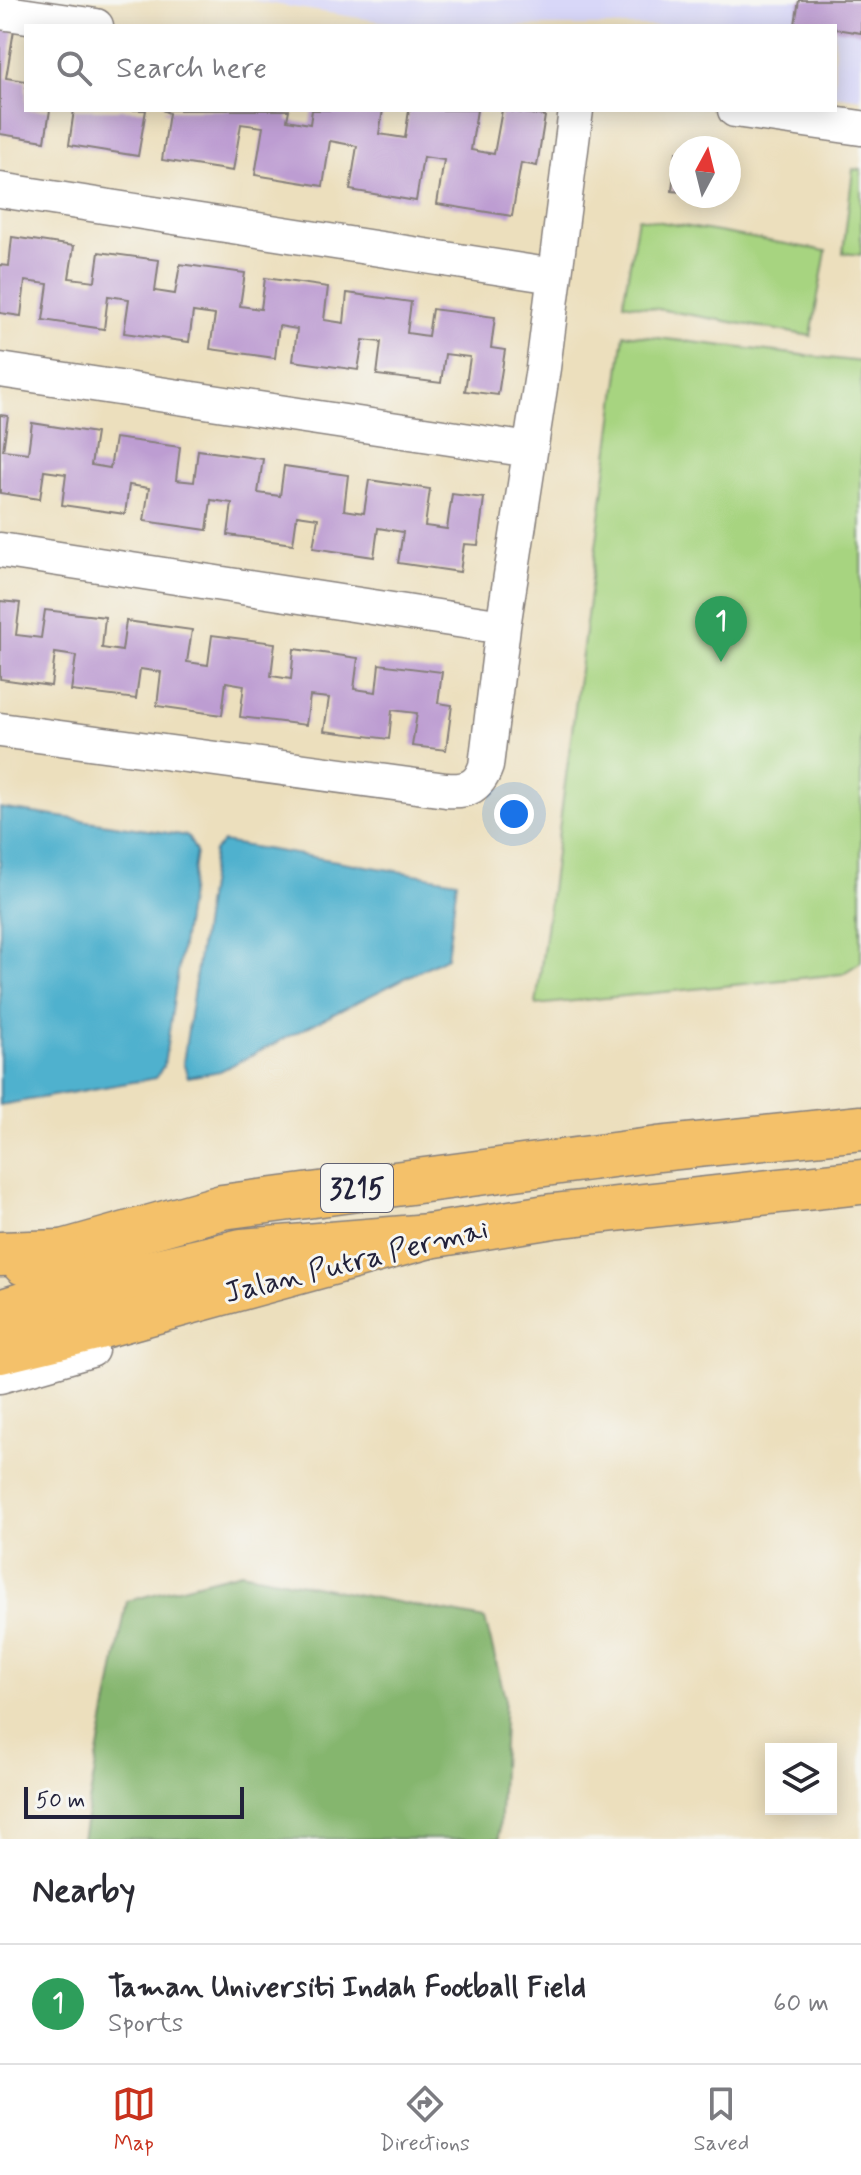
<!DOCTYPE html>
<html lang="en">
<head>
<meta charset="utf-8">
<style>
	:root { --surface:#fff; --page:#f2f2f3; --text:#2b2b33; --muted:#7c7c81; --line:#e1e1e2; --accent:#c8321e }
	body { margin:0; font-family:Mynerve,sans-serif; background:var(--page); color:var(--text) }
	.controls { position:absolute; right:24px; bottom:24px; display:grid; overflow:hidden; border-radius:0px; box-shadow:0 4px 20px #0003 }
	.controls button { width:72px; height:72px; display:grid; place-items:center; padding:0; border:0; border-bottom:2px solid var(--line); background:var(--surface); color:var(--text); font:40px sans-serif }
	.compass { position:absolute; left:669px; top:136px; width:72px; height:72px; border-radius:50%; background:var(--surface); box-shadow:0 4px 20px #0003; rotate:7deg }
	.scale { position:absolute; left:24px; bottom:20px; width:220px; box-sizing:border-box; padding-left:8px; border:4px solid #22223b; border-top:0; font-size:22px; line-height:28px; white-space:nowrap; color:#22223b; -webkit-text-stroke:6px #f6f6f2; paint-order:stroke }
	.you { position:absolute; left:514px; top:814px; width:28px; height:28px; margin:-20px; border:6px solid #fff; border-radius:50%; background:#1a73e8; box-shadow:0 0 0 12px #1a73e833 }
	.badge { display:grid; place-items:center; width:52px; height:52px; border-radius:50%; background:var(--accent); color:#fff; font-size:26px; font-weight:700 }
	.pin { position:absolute; translate:-50% -66px; filter:drop-shadow(0 2px 4px #0008) }
	.pin::after { content:''; position:absolute; top:42px; width:28px; height:24px; background:inherit; clip-path:polygon(0 0,100% 0,50% 100%) }
	.list { margin:0; padding:0; list-style:none }
	h2 { display:flex; justify-content:space-between; align-items:center; height:104px; margin:0; padding:0 32px; font-size:34px }
	h2 small { font-size:26px; font-weight:400; color:var(--muted) }
	.list li { display:grid; grid-template-columns:52px 1fr auto; gap:24px; align-items:center; box-sizing:border-box; height:120px; padding:0 32px; border-top:2px solid var(--line) }
	.list b { display:block; font-size:30px; white-space:nowrap }
	.list p { margin:0; font-size:26px; white-space:nowrap; color:var(--muted) }
	.list em { font-size:26px; font-style:normal; color:var(--muted) }
	.icon { flex:none; width:44px; height:44px; fill:none; stroke:currentColor; stroke-width:2; stroke-linecap:round; stroke-linejoin:round }
	.map { position:relative; flex:none; width:861px; height:1839px; overflow:hidden }
	.search { position:absolute; background:var(--surface); box-shadow:0 4px 20px #0003; left:24px; right:24px; top:24px; height:88px; display:flex; align-items:center; gap:20px; box-sizing:border-box; padding:0 28px; border-radius:0px; color:var(--muted); font-size:30px }
	.sheet { height:224px; background:var(--surface) }
	nav { display:flex; justify-content:space-around; align-items:center; box-sizing:border-box; height:112px; border-top:2px solid var(--line); background:var(--surface); font-size:22px; color:var(--muted) }
	nav a { display:grid; justify-items:center; gap:4px }
	nav .on { color:var(--accent) }
	.map>svg:first-child { display:block }
	.built { fill:#d8d7f8 }
	.green { fill:#a7d480; stroke:#647b5e; stroke-width:2 }
	.forest { fill:#85b66e; stroke:#546c54; stroke-width:2 }
	.water { fill:#4fb1ce; stroke:#386a84; stroke-width:2 }
	.building { fill:#bd9dd2 }
	.lines { fill:none; stroke-linecap:round; stroke-linejoin:round }
	.street-casing { stroke:#87807c; stroke-width:37 }
	.primary-casing { stroke:#87807c; stroke-width:47 }
	.highway-casing { stroke:#87807c; stroke-width:47 }
	.street { stroke:#fff; stroke-width:34 }
	.primary { stroke:#f4c16a; stroke-width:44 }
	.highway { stroke:#f4c16a; stroke-width:44 }
	.labels { text-anchor:middle; stroke-width:6; stroke-linejoin:round; paint-order:stroke }
	.shield { fill:#f6f6f2; stroke:#626272; stroke-width:2 }
	.shield-label { font-size:28px; font-weight:bold; fill:#22223b }
	.street-label { font-size:30px; fill:#22223b; stroke:#f6f6f2 }
</style>
</head>
<body>
<div class="map">
<svg width="861" height="1839" viewBox="0 0 861 1839">
	<rect width="100%" height="100%" fill="#f6f6f2"/>
	<filter id="ink" filterUnits="userSpaceOnUse"><feTurbulence type="fractalNoise" baseFrequency=".0125" numOctaves="2"/><feDisplacementMap in="SourceGraphic" scale="16" xChannelSelector="R" yChannelSelector="G"/><feConvolveMatrix kernelMatrix="1 2 1 2 8 2 1 2 1" color-interpolation-filters="sRGB"/></filter>
	<filter id="wash" filterUnits="userSpaceOnUse"><feTurbulence type="fractalNoise" baseFrequency=".006" numOctaves="4" result="noise"/><feDisplacementMap in="SourceGraphic" scale="32" xChannelSelector="R" yChannelSelector="G"/><feGaussianBlur stdDeviation="1.8" result="paint"/><feColorMatrix in="noise" values="0 0 0 0 0 0 0 0 0 0 0 0 0 0 0 0 0 1.4 0 .05"/><feComposite in="paint" operator="in"/></filter>
	<g filter="url(#wash)">
		<rect width="100%" height="100%" fill="#ecdfbd"/>
		<path class="built" d="M248,0H861V99L835,95V26H409Z"/>
		<path class="green" d="M853,169L861,170V255L843,253Z
			M638,218L826,251L811,336L623,303Z
			M624,334L861,362V962L842,974L536,1005Z"/>
		<path class="forest" d="M241,1572L485,1619L505,1697L499,1839H82L127,1601Z"/>
		<path class="water" d="M0,808L188,836L196,852L164,1065L156,1078L0,1105Z
			M223,842L457,881L447,957L220,1071L188,1077L183,1063L214,851Z"/>
		<g id="blocks">
			<path class="building" d="M799,0H861V33L835,29V26L795,24Z
				M0,28L14,30L6,78L26,81V110H50L45,141L0,134Z
				M74,110H146L138,156L69,145Z
				M162,110H289L287,120L310,124L312,110H383L379,134L405,138L409,110H477L471,150L494,154L502,110L545,116L537,166L521,163L512,216L437,204L444,160L423,157L416,201L350,190L357,146L330,141L323,186L255,175L263,127L241,124L233,171L162,160L169,113Z
				M676,152H681V192L672,191Z
				M12,237L74,246L69,278L95,281L99,252L159,260L155,291L175,294L180,264L245,273L240,306L261,309L265,278L328,287L324,320L344,323L347,293L411,302L407,333L428,336L432,309L495,317L491,348L505,350L498,395L465,391L470,357L445,354L441,383L377,375L381,342L363,340L358,370L293,361L297,329L279,326L275,358L210,349L215,315L193,312L189,342L124,333L129,299L108,296L104,329L43,320L48,284L25,281L21,316L0,313V265L9,266Z
				M0,415L8,416L3,450L28,453L32,423L96,433L91,465L110,468L115,438L180,447L176,480L194,482L198,450L263,459L258,493L280,496L284,466L348,475L344,510L364,513L369,480L430,489L425,526L447,529L452,494L484,498L478,545L464,544L460,572L398,563L403,532L378,528L374,557L313,548L318,518L297,515L293,544L228,535L232,503L211,500L207,530L144,521L149,488L129,485L125,514L62,505L66,474L44,471L40,499L0,493Z
				M0,601L20,603L16,635L41,638L45,610L105,617L102,648L122,651L126,621L192,630L187,662L208,665L212,635L275,643L271,676L291,679L294,649L358,658L354,689L376,692L379,664L442,672L438,703L452,705L446,750L412,746L417,713L392,710L389,739L324,731L329,698L310,696L306,725L240,717L244,685L226,682L222,715L157,706L161,672L140,669L136,699L71,691L76,656L55,653L51,686L0,679Z"/>
		</g>
	</g>
	<g filter="url(#ink)">
		<use href="#blocks" fill-opacity="0" stroke="#87807c" stroke-width="2"/>
		<g class="lines">
			<g class="street-casing">
				<path id="street" d="M0,12L96,26
					M735,110L861,128
					M0,190L554,276
					M0,370L530,450
					M0,550L503,627
					M0,730L446,790C468,792 479,786 486,766L503,627L543,368L576,110
					M0,1376L91,1350"/>
			</g>
			<g class="primary-casing">
				<path id="primary" d="M24,1263L222,1207L658,1149L861,1128
					M0,1351L91,1329L429,1236L553,1216L861,1182"/>
			</g>
			<g class="highway-casing">
				<path id="highway" d="M0,1254L61,1252
					M0,1312L54,1295L242,1251L429,1236"/>
			</g>
			<use href="#street" class="street"/>
			<use href="#primary" class="primary"/>
			<use href="#highway" class="highway"/>
		</g>
	</g>
	<g class="labels">
		<rect class="shield" x="321" y="1164" width="72" height="48" rx="6"/>
		<g class="shield-label">
			<text x="357" y="1198">3215</text>
		</g>
		<g class="street-label">
			<text transform="translate(356 1260) rotate(-14)" y="10">Jalan Putra Permai</text>
		</g>
	</g>
</svg>
<div class="controls">
<button><svg class="icon" aria-label="layers" viewBox="0 0 24 24"><path d="M12 4l9 5-9 5-9-5zM3 14l9 5 9-5"/></svg></button>
</div>
<svg class="compass" viewBox="-18 -18 36 36"><path d="M0-13l5 13h-10z" fill="#e53935"/><path d="M0 13l5-13h-10z" fill="#7c7c81"/></svg>
<div class="scale">50 m</div>
<div class="you"></div>
<div class="pin badge" style="left:721px;top:662px;background:#2e9e5b">1</div>
<div class="search"><svg class="icon" aria-label="search" viewBox="0 0 24 24"><circle cx="10" cy="10" r="6"/><path d="M15 15l6 6"/></svg>Search here</div>
</div>
<section class="sheet">
<h2>Nearby<small></small></h2>
<ul class="list">
<li><span class="badge" style="background:#2e9e5b">1</span><div><b>Taman Universiti Indah Football Field</b><p>Sports</p></div><em>60 m</em></li>
</ul>
</section>
<nav>
<a class="on"><svg class="icon" aria-label="map" viewBox="0 0 24 24"><path d="M3 6l6-2 6 2 6-2v14l-6 2-6-2-6 2zM9 4v14M15 6v14"/></svg>Map</a>
<a><svg class="icon" aria-label="directions" viewBox="0 0 24 24"><path d="M12 3l9 9-9 9-9-9zM9 14v-3h6M13 9l2 2-2 2"/></svg>Directions</a>
<a><svg class="icon" aria-label="saved" viewBox="0 0 24 24"><path d="M7 4h10v16l-5-4-5 4z"/></svg>Saved</a>
</nav>
</body>
</html>
